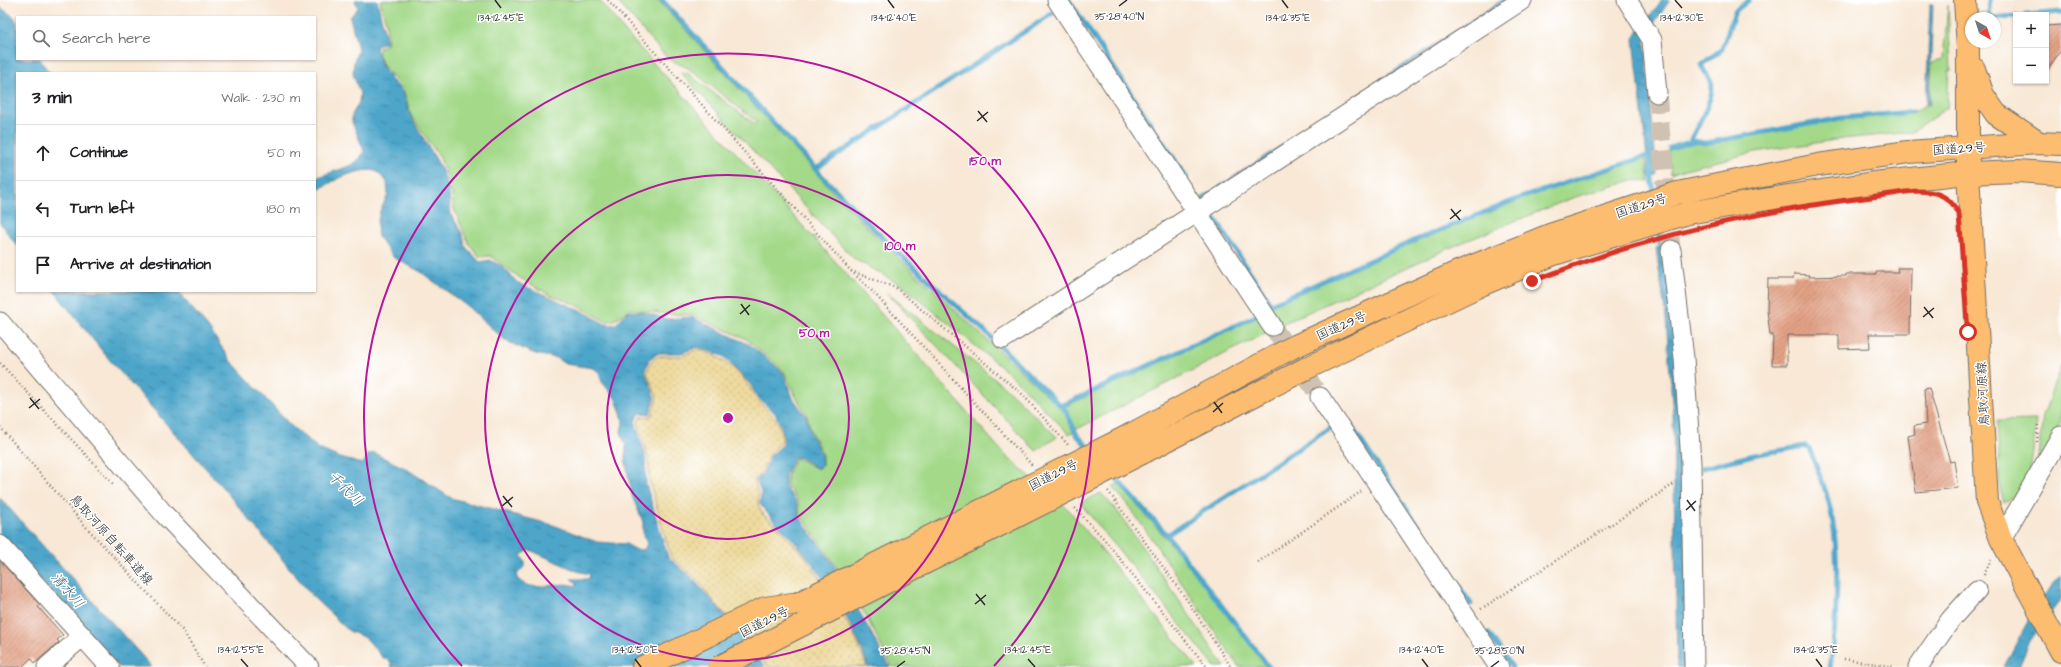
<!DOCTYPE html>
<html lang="en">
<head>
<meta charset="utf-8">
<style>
	:root { --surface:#fff; --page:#f2f2f2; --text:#202124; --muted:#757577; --line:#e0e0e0 }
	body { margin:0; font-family:"Architects Daughter","Klee One",sans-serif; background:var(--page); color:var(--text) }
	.controls { position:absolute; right:12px; top:12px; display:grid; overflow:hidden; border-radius:0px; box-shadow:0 1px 3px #0004 }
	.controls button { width:36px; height:36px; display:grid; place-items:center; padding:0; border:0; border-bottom:1px solid var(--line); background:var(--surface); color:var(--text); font:20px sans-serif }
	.compass { position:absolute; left:1965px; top:12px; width:36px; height:36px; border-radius:50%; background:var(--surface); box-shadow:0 1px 3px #0004; rotate:141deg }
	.stop { position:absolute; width:12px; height:12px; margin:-9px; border:3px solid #d93025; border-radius:50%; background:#fff }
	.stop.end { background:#d93025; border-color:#fff; box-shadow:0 1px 4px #0008 }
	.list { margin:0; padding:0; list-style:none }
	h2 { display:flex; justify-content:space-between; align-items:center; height:52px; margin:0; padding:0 16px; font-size:17px }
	h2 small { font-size:13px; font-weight:400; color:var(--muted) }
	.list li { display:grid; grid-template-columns:26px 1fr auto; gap:12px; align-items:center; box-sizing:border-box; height:56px; padding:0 16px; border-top:1px solid var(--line) }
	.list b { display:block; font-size:15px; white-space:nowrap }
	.list em { font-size:13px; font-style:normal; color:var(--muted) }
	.icon { flex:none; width:22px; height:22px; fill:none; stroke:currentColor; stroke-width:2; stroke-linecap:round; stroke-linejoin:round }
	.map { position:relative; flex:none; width:2061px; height:667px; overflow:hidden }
	.search { position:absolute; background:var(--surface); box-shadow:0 1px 3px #0004; left:16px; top:16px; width:300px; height:44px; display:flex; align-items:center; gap:10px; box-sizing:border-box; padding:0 14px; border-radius:0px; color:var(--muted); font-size:15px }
	.panel { position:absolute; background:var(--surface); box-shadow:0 1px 3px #0004; left:16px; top:72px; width:300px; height:220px; border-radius:0px }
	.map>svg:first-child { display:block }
	.grass { fill:#a3d989; stroke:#67825a }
	.sand { fill:url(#sand-dots); stroke:#8c8264 }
	.water { fill:url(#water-ripples); stroke:#3c687a; fill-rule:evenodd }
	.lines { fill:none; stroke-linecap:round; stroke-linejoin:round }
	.stream { stroke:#4da6ca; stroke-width:5 }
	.building { fill:url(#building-hatch) }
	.minor-tunnel { stroke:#cfc2b3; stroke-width:19; stroke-dasharray:19 10; stroke-linecap:butt }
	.minor-casing { stroke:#736d66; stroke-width:21 }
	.primary-casing { stroke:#736d66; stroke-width:24 }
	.trunk-casing { stroke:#736d66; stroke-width:24 }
	.path { stroke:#736d66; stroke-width:2.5; stroke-dasharray:1 3; stroke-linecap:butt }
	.minor { stroke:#fff; stroke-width:19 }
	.primary { stroke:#fcbd6f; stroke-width:22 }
	.trunk { stroke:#fcbd6f; stroke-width:22 }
	.trunk-bridge-casing { stroke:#736d66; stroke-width:24; stroke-linecap:butt }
	.trunk-bridge { stroke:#fcbd6f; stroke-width:22 }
	.route { stroke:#d93025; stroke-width:5 }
	.ticks { fill:none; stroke:#2b2b2b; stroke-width:1.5 }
	.ring { fill:none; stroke:#b5179e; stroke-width:2 }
	.labels { text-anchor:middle; stroke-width:3; stroke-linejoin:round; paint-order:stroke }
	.street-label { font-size:13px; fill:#2b2b2b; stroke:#fff }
	.water-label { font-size:14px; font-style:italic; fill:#3a6273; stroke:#fff }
	.ticks-label { font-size:10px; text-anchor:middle; fill:#2b2b2b; stroke:#fff; stroke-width:3; stroke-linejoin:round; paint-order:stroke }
	.centre { fill:#b5179e; stroke:#fff; stroke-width:2 }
	.ring-label { font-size:12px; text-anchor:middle; font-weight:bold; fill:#b5179e; stroke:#fff; stroke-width:3; stroke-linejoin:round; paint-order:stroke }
</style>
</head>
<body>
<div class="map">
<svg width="2061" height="667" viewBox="0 0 2061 667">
	<defs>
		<pattern id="sand-dots" width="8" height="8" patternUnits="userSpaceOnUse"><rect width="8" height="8" fill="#eeda9e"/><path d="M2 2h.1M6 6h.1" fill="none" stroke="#cb8" stroke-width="1.8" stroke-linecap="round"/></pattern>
		<pattern id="water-ripples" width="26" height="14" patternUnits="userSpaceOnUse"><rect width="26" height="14" fill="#4da6ca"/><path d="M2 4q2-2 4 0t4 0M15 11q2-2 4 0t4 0" fill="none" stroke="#4087a4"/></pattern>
		<pattern id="building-hatch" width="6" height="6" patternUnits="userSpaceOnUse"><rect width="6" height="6" fill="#e3a286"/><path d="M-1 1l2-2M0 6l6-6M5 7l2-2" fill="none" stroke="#b8846e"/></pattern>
	</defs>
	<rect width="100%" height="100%" fill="#fff"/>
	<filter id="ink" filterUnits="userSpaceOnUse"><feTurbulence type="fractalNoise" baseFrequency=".025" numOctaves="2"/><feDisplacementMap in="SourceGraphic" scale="8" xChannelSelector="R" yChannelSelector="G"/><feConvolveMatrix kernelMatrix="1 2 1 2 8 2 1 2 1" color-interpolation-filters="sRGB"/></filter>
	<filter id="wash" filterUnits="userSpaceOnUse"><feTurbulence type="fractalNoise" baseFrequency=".012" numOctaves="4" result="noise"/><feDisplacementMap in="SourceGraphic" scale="16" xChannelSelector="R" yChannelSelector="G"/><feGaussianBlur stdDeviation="0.9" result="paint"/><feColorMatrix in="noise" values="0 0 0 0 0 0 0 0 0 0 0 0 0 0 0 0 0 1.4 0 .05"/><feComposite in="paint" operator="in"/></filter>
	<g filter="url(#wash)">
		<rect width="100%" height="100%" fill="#f8e8d5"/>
		<path class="grass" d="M380,0H599L627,34L834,260L1005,455L1069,510L1197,667H892L865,614L831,558L800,514L798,501L787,486V475L795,459H799L817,469L822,466V453L812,433L807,415L795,395L784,371L746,339L693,315L667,314L630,309L613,321H605L575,304L550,295L520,278L491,256L480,257L469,244L454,209L450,184L440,158L411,115L404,91L383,65L378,52L380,47L388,44L386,23Z
			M616,0H658L836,195L890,250L1064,411L1073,432L1069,434L1012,376L903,286L856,260L849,254L680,72L687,73L755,124L757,122L688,68L668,59Z
			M1948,5L1951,71L1949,70L1947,108L1912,132L1842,139L1755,152L1685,169L1671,174L1668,150L1694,142L1705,143L1840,120L1913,113L1925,105H1930L1932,62L1943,59Z
			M1645,159L1649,182L1633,180L1572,198L1454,246L1282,324L1270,306L1418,241L1521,199Z
			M887,293L1007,389L1057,437L1036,451Z
			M1260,316L1270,331L1075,430L1068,411L1064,407Z
			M2061,365V424L2038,466L2037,463L2043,416Z
			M2036,420C2033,446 2034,493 2004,503L2001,493L1997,421Z
			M1118,484C1171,542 1221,603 1266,667H1239L1127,503L1112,487Z
			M1101,493L1118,512L1225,667H1215L1080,503Z"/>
		<path class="sand" d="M698,349C719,355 736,368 749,386C752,390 753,396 757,399C771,416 781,417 782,442L768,456L762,472L754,479L758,493V505L763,514L780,529L804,555L834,599L854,635L867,667H768L696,579L671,557L650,483L648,458L638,422L641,416L648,417L652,415L657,397L647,372L651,361L659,356H682Z"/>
		<path class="water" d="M355,0H377L387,43L378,44L376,50L382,65L390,78L403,92L410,115L441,168L448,186L451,214L463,235L465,246L480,262L490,260L502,266L518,283L586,313L605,324L615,325L628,311L643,312L667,319L692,317L750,345L783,372L793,398L806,416L811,434L821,454L822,466L817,468L799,457L794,458L785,475V487L796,501L799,514L802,521L830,559L890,667H868C856,628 830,586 805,554C791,536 773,522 760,504L761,492L756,480L764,472L770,456L784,444L782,428L775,413L757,397L751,385L723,356L698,347L681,353H659L649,359L645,371L655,397L650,414L640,413L635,421L645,455L646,484L668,557L692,578L730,621L765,667H391V662L382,657L366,638L349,631L314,598L223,488L107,357L54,291H177L208,327L231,361L290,425L319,449L340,458L363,464L368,455L374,453L405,468L451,498L553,525L597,542L626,544L637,550L645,549L647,542L643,535V522L632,496L625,458L626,446L621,432L623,422L621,412L615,398L602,382L598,371L593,368L565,364L556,358L535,354L506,341L468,307L421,272L394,258L378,237L377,224L380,211L388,195L387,182L376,171C356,167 331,182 315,192V179C330,170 358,169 364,151L352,122V115L359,102L360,94L353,74L354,62L358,49L350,17L358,8ZM530,550L577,571L589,574L590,577L587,579H571L577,583L576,586C558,579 532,596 517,578L518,573L525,566V562L521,555Z
			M1502,0H1507L1200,203L1198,200Z
			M1662,0H1670L1652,26L1645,41L1657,175L1649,177L1634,39L1639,30Z
			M1930,4H1933L1929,104H1926Z
			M0,7L14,17L17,23V59H39L50,73H17V246L0,223Z
			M1665,246L1680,350L1689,667H1677L1673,415L1666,318L1656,248Z
			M0,498L152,667H119L0,535Z
			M2061,576V599L2030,641L2019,667H2004C2020,636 2036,601 2061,576Z"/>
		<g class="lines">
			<path class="stream" d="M662,0L822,176L892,247L990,336L1066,411L1077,435L1090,449
				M1069,0L1186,177
				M1989,0L1990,18L2016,16
				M2025,15L2061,12
				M1691,139C1697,127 1717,94 1711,81C1708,76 1704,72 1701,65L1722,49L1735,11L1749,0
				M1670,148L1694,141L1705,143L1841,118L1912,112
				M816,169L1053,13
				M1651,169L1654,195
				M1214,217L1271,304L1418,239L1520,198L1650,155
				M1658,227L1661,253
				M1061,406L1258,315
				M1349,423L1471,604
				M1809,448C1818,471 1828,493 1832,517C1840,563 1837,622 1830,667
				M1703,468L1753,455L1806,446
				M1113,475L1167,535L1269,667
				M1167,535L1330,428
				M1488,633L1512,667"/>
		</g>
		<g id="blocks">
			<path class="building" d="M2061,25V50L2046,72V26Z
				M1897,268H1911L1910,334H1869L1870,348L1839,349V335H1787V365H1772L1773,335H1770L1767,310L1768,279H1793L1794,274L1809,275L1808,277L1846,276V274H1876V272H1898Z
				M1929,388L1950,462L1954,461L1958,488L1916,492L1908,436L1915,434L1914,426L1926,424L1924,389Z
				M0,561L40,605L38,607L63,635L57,640L59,642L35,663L31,658L22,667H0Z"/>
		</g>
	</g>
	<g filter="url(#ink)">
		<use href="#blocks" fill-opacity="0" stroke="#736d66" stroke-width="1"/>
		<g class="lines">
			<path class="minor-tunnel" d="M1657,93L1671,250
				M1272,326L1320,397"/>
			<g class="minor-casing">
				<path id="minor" d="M1057,0L1272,326
					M1627,0L1652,40L1657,93
					M1671,250L1684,358L1691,463L1694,667
					M0,322L164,514L309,667
					M1003,339L1522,0
					M1320,397L1499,667
					M2001,539L2061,436
					M0,545L110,667
					M47,667L83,636
					M1918,667L1951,619L1977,590"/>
			</g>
			<g class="primary-casing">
				<path id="primary" d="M1965,0L1968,48V173L1987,502L2001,539L2061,651
					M1974,69L1983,95L1996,114L2039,143"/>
			</g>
			<g class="trunk-casing">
				<path id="trunk" d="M1132,434L1291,348L1458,272L1550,235L1677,193L1818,165L1908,152L2039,143L2061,144
					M1142,453L1305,369L1481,285L1554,254L1688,213L1763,200L1873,183L1968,173L2018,171L2061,174
					M643,667L765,608L799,603"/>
			</g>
			<path class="path" d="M608,0L850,270L872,291L1032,465
				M1941,195L1951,202
				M851,271L896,288L1022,394L1069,446
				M0,363L114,485
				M0,427L87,528L183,631L205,667
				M2037,442L2038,423
				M1108,491L1187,600L1231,667
				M1075,508L1104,539L1207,667
				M1258,562L1362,491
				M1984,575L1991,560
				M1481,609L1674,484
				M1844,659L1895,667"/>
			<use href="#minor" class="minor"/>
			<use href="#primary" class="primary"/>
			<use href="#trunk" class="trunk"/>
			<g class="trunk-bridge-casing">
				<path id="trunk-bridge" d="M799,603L1132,434
					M719,667L1142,453"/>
			</g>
			<use href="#trunk-bridge" class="trunk-bridge"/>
		</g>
	</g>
	<g class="lines" filter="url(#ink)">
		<path class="route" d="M1532,281C1569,268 1606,253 1644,243C1718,221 1795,206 1872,197C1892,195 1919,187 1938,194C1949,198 1954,205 1959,214L1968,332"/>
	</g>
	<path class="ticks" d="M495,0L501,8M888,0L894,8M1282,0L1288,8M1675,0L1682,8M1119,6L1127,0M978,111L987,122M977,121L988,112M1451,209L1460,220M1450,219L1461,210M741,304L749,315M1924,307L1933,318M740,314L750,305M1923,317L1934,308M30,398L39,409M1214,402L1222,413M29,408L40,399M1213,412L1223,403M503,496L512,507M1687,500L1695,511M502,506L513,497M1686,510L1696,501M976,594L985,605M975,604L986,595M241,659L248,667M635,659L641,667M1028,659L1035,667M1422,659L1428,667M1816,659L1822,667M897,667L905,661M1491,667L1499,661"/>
	<g class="ring">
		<circle cx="728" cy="418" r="121"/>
		<circle cx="728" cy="418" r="243"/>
		<path d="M462 666A364 364 0 1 1 994 666"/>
	</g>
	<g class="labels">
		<g class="street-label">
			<text transform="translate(1959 148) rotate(-4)" y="5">国道29号</text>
			<text transform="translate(1641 205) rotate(-18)" y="5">国道29号</text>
			<text transform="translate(1341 325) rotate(-24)" y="5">国道29号</text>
			<text transform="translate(1982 394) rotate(-93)" y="5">鳥取河原線</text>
			<text transform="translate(1053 474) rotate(-27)" y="5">国道29号</text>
			<text transform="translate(112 539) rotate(48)" y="5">鳥取河原自転車道線</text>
			<text transform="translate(764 621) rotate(-27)" y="5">国道29号</text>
		</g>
		<g class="water-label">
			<text transform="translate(346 488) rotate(44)" y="5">千代川</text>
			<text transform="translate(68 590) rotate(49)" y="5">清水川</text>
		</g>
	</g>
	<g class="ticks-label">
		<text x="1119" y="20">35°28'40"N</text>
		<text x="501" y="21">134°12'45"E</text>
		<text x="894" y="21">134°12'40"E</text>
		<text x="1288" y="21">134°12'35"E</text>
		<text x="1682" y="21">134°12'30"E</text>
		<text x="241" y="653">134°12'55"E</text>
		<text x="635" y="653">134°12'50"E</text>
		<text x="1028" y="653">134°12'45"E</text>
		<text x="1422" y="653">134°12'40"E</text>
		<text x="1816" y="653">134°12'35"E</text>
		<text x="905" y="654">35°28'45"N</text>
		<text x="1499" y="654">35°28'50"N</text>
	</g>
	<circle cx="728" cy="418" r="6" class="centre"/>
	<g class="ring-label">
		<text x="985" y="165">150 m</text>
		<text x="900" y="250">100 m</text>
		<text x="814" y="337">50 m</text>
	</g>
</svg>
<div class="controls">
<button>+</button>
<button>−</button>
</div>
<svg class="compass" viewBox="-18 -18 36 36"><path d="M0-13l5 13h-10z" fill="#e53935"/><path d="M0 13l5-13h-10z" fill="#757577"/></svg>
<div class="stop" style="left:1968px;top:332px"></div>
<div class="stop end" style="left:1532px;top:281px"></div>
<div class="search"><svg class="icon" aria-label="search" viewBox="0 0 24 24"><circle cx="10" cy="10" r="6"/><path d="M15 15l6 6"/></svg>Search here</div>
<section class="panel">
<h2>3 min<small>Walk · 230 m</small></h2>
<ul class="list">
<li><svg class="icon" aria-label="ahead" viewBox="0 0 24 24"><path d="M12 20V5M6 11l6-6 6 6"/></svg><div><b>Continue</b></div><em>50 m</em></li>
<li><svg class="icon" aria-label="left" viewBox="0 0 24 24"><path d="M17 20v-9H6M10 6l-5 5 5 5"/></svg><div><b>Turn left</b></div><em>180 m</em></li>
<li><svg class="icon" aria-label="arrive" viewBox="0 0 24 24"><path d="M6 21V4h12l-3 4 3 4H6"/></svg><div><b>Arrive at destination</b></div></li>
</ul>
</section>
</div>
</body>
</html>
